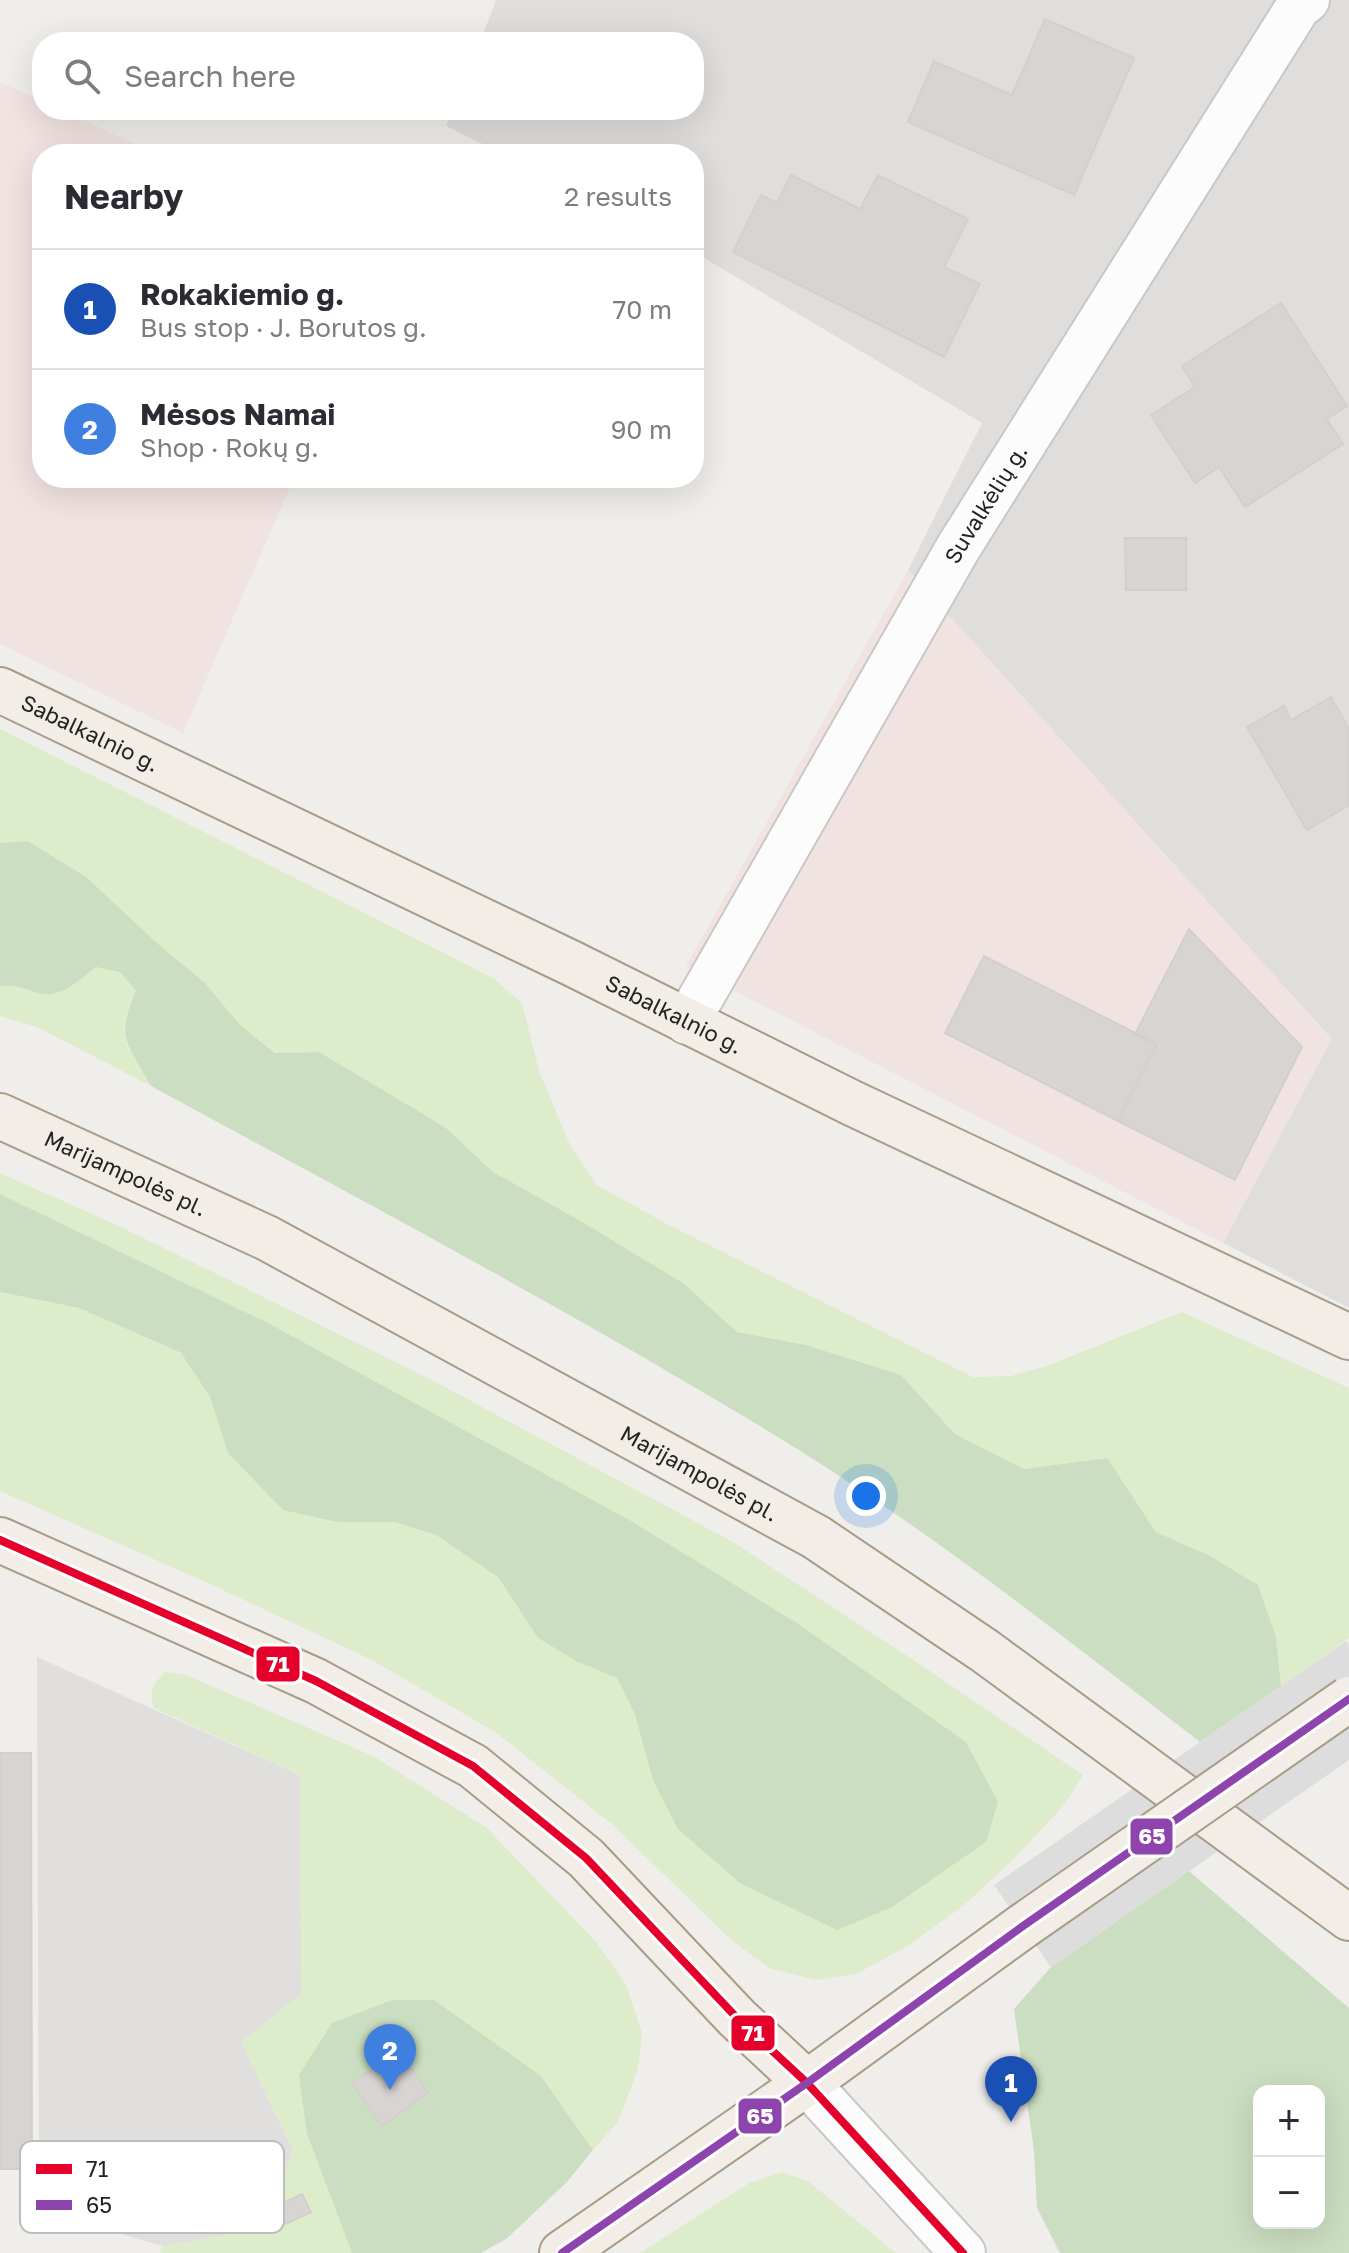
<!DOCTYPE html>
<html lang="en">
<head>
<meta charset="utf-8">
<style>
	:root { --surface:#fff; --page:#f7f7f7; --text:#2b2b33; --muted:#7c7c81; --line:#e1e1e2; --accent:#7c3aed }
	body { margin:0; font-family:"Golos Text",sans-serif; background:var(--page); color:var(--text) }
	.controls { position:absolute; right:24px; bottom:24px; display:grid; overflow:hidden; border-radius:16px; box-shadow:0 8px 32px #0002 }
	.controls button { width:72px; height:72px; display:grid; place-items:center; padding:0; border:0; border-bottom:2px solid var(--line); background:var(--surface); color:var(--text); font:40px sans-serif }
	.you { position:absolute; left:866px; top:1496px; width:28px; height:28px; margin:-20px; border:6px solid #fff; border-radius:50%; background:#1a73e8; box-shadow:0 0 0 12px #1a73e833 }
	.badge { display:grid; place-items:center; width:52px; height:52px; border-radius:50%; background:var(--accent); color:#fff; font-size:26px; font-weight:700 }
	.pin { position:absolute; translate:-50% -66px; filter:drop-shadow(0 2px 4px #0008) }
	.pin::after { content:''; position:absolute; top:42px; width:28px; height:24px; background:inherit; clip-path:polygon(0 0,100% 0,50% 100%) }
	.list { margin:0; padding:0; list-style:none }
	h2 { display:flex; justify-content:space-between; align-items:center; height:104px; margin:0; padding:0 32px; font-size:34px }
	h2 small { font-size:26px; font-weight:400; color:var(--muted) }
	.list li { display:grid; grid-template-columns:52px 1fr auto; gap:24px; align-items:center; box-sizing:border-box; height:120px; padding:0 32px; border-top:2px solid var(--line) }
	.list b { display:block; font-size:30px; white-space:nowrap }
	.list p { margin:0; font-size:26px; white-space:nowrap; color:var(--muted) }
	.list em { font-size:26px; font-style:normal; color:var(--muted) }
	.icon { flex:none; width:44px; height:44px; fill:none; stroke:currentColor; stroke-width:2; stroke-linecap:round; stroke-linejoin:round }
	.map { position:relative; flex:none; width:1349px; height:2253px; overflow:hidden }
	.search { position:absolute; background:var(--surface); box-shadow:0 8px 32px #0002; left:32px; top:32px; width:672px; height:88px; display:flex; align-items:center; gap:20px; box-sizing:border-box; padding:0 28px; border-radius:32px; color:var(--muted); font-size:30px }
	.panel { position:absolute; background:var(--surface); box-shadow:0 8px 32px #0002; left:32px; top:144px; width:672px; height:344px; border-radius:32px }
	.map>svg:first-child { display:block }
	.residential { fill:#dfdedc }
	.commercial { fill:#f1e3e1 }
	.grass { fill:#ddeccb }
	.forest { fill:#cbdec1; fill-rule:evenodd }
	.parking { fill:#e0dfde }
	.pier { fill:#dedddd }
	.building { fill:#d7d4d2; stroke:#d3d0cc; stroke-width:2 }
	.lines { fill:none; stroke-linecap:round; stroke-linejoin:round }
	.street-casing { stroke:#c9c8c7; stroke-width:48 }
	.primary-casing { stroke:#a79c86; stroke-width:48 }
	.street { stroke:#fdfcfc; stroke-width:44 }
	.primary { stroke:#f3ede7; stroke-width:44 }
	.primary-bridge-casing { stroke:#a79c86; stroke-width:48; stroke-linecap:butt }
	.primary-bridge { stroke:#f3ede7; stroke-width:44 }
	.bus-1-casing { stroke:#fff; stroke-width:14 }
	.bus-2-casing { stroke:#fff; stroke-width:14 }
	.bus-1 { stroke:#e4002b; stroke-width:8 }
	.bus-2 { stroke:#8e44ad; stroke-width:8 }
	.labels { text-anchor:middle; stroke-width:6; stroke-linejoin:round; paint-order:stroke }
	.street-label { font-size:22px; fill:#222; stroke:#fff }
	.key { fill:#fff; stroke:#bdbdbd; stroke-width:2 }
	.key-label { font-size:22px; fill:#222 }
	.line-badge { stroke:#fff; stroke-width:3 }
	.badge-label { font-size:22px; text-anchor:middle; font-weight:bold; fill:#fff }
</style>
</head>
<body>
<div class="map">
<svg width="1349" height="2253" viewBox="0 0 1349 2253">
	<rect width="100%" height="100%" fill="#f0eeeb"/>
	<path class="residential" d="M496,0H1349V1308L1223,1243L1331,1039L908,570L982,423L694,252V154H503L446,126L453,110H694V42H480Z"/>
	<path class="commercial" d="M0,82L42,101V110H61L158,154H42V478H294L183,733L0,644Z
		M908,570L1332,1039L1223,1243L686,966Z"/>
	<path class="grass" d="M0,729L493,978L522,1003L539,1071L570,1145L597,1185L667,1224L973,1377L1011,1376L1047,1366L1182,1312L1349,1388V1638L1281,1686L1276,1637L1258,1585L1210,1556L1156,1532L1107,1458L1024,1469L955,1434L901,1375L806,1345L737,1332L683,1283L579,1220L493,1172L446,1128L410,1106L319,1052L276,1053L240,1025L206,984L27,841L0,843Z
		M95,967L120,972L136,991C114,1040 126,1042 151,1086L37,1027L0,1016V986C22,984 26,991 44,994C63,996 82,979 95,967Z
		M0,1173L119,1226L432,1380L733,1542L918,1663L1083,1775L1064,1805L1014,1859L963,1906L906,1947L856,1974L816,1980L769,1968L731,1940L612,1824L495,1732L372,1660L210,1584L0,1491V1292L79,1308L182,1354L210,1397L228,1453L338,1522H395L436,1535L498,1577L538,1638L576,1661L617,1678L635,1715L653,1780L797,1623L633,1522L270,1324L0,1194Z
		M165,1672L186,1675L373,1756L487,1828L597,1943L626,1985L642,2033L638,2069L618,2122L593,2150L541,2076L307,2134L352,2253H160L162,2246L260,2229L293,2151L241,2042L300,1775L154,1708C149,1691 152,1685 165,1672Z
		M782,2172L808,2181L896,2253H640L749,2183Z"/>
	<path class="forest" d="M27,841L85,876L158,944L206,984L240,1025L275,1053L319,1052L410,1106L446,1128L493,1172L579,1220L683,1283L737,1332L806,1345L901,1375L955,1434L1024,1469L1107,1458L1156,1532L1210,1556L1258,1585L1276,1637L1281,1686L1200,1742C1057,1632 915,1519 760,1426C561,1306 355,1197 151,1086C127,1043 115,1039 136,991L120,972L95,967C82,979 63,996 44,994C26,991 22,984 0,986V843Z
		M0,1194L270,1324L633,1522L797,1623L966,1742L998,1802L986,1842L892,1907L837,1930L740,1883L678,1829L653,1780L635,1715L617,1678L576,1661L538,1638L498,1577L436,1535L395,1522H338L283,1510L228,1453L210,1397L181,1353L79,1308L0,1292Z
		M1189,1871L1349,2008V2253H1060L1037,2208L1034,2151L1014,2009L1051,1967ZM1259,2091H1319V2223H1259Z
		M392,2000H434L541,2076L593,2150L567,2182L506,2239L481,2253H352L307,2134L299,2075L332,2023Z"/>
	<path class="parking" d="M37,1657L300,1775L301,1994L241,2042L293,2151L260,2229L162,2246L39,2210Z"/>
	<path class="pier" d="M1346,1641L1349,1645V1760L1051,1967L994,1885Z"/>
	<path class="building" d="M1045,19L1134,58L1074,195L908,122L934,61L1012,95Z
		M791,175L860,209L878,175L968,219L944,267L980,284L944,357L733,252L761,195L777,203Z
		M1281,303L1347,406L1327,419L1343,444L1245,507L1219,467L1195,483L1151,415L1195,387L1182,366Z
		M1125,538H1186V590H1126Z
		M1331,697L1349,729V805L1307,830L1247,727L1284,706L1291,720Z
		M1189,929L1302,1047L1235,1180L1118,1121L1157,1044L1135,1034Z
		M984,956L1157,1044L1118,1121L945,1033Z
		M0,1753H31L32,2169H0Z
		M399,2051L428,2092L382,2126L352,2084Z
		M302,2194L311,2212L286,2224L277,2206Z"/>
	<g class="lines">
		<g class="street-casing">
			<g id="street">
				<path id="s1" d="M687,1022L958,548L1298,7L1307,0"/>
				<path d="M807,2083L963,2253"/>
			</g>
		</g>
		<g class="primary-casing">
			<g id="primary">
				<path id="s2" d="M0,690L571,963L852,1103L1349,1337"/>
				<path id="s3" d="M0,1116L267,1238L816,1537L985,1651L1349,1918"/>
				<path d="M0,1540L316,1681L473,1766L586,1858L737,2018L807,2083"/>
				<path d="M562,2253L807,2083L1023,1926"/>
			</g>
		</g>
		<use href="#street" class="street"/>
		<use href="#primary" class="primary"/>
		<g class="primary-bridge-casing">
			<path id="primary-bridge" d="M1023,1926L1349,1699"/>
		</g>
		<use href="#primary-bridge" class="primary-bridge"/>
		<g class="bus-1-casing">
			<path id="bus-1" d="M0,1540L316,1681L473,1766L586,1858L737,2018L807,2083L963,2253"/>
		</g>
		<g class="bus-2-casing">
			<path id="bus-2" d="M562,2253L807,2083L1023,1926L1349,1699"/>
		</g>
		<use href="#bus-1" class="bus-1"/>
		<use href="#bus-2" class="bus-2"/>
	</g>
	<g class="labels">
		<g class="street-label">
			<text dy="8" stroke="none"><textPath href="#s1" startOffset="598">Suvalkėlių g.</textPath></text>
			<text dy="8" stroke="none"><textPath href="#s2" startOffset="100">Sabalkalnio g.</textPath></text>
			<text dy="8" stroke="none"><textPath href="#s2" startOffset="748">Sabalkalnio g.</textPath></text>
			<text dy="8" stroke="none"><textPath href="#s3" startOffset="138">Marijampolės pl.</textPath></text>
			<text dy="8" stroke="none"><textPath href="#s3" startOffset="786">Marijampolės pl.</textPath></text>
		</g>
	</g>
	<rect x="20" y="2141" width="264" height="92" rx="12" class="key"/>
	<rect x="36" y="2164" width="36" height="10" fill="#e4002b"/>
	<rect x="36" y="2200" width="36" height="10" fill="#8e44ad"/>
	<g class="key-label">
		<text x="86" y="2177">71</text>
		<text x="86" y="2213">65</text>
	</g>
	<g class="line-badge">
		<rect x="255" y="1645" width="46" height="38" rx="8" fill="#e4002b"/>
		<rect x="1129" y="1817" width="45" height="39" rx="8" fill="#8e44ad"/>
		<rect x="730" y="2014" width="46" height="38" rx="8" fill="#e4002b"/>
		<rect x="737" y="2097" width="46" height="38" rx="8" fill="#8e44ad"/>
	</g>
	<g class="badge-label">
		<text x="278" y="1672">71</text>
		<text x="1152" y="1844">65</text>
		<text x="753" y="2041">71</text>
		<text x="760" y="2124">65</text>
	</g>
</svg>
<div class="controls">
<button>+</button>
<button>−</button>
</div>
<div class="you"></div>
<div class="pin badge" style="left:1011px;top:2122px;background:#1a4fb4">1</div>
<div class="pin badge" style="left:390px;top:2090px;background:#3f7fe0">2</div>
<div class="search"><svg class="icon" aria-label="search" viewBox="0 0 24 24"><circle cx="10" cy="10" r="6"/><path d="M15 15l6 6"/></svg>Search here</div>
<section class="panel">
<h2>Nearby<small>2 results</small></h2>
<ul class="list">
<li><span class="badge" style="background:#1a4fb4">1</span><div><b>Rokakiemio g.</b><p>Bus stop · J. Borutos g.</p></div><em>70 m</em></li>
<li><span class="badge" style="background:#3f7fe0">2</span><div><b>Mėsos Namai</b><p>Shop · Rokų g.</p></div><em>90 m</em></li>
</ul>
</section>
</div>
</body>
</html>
